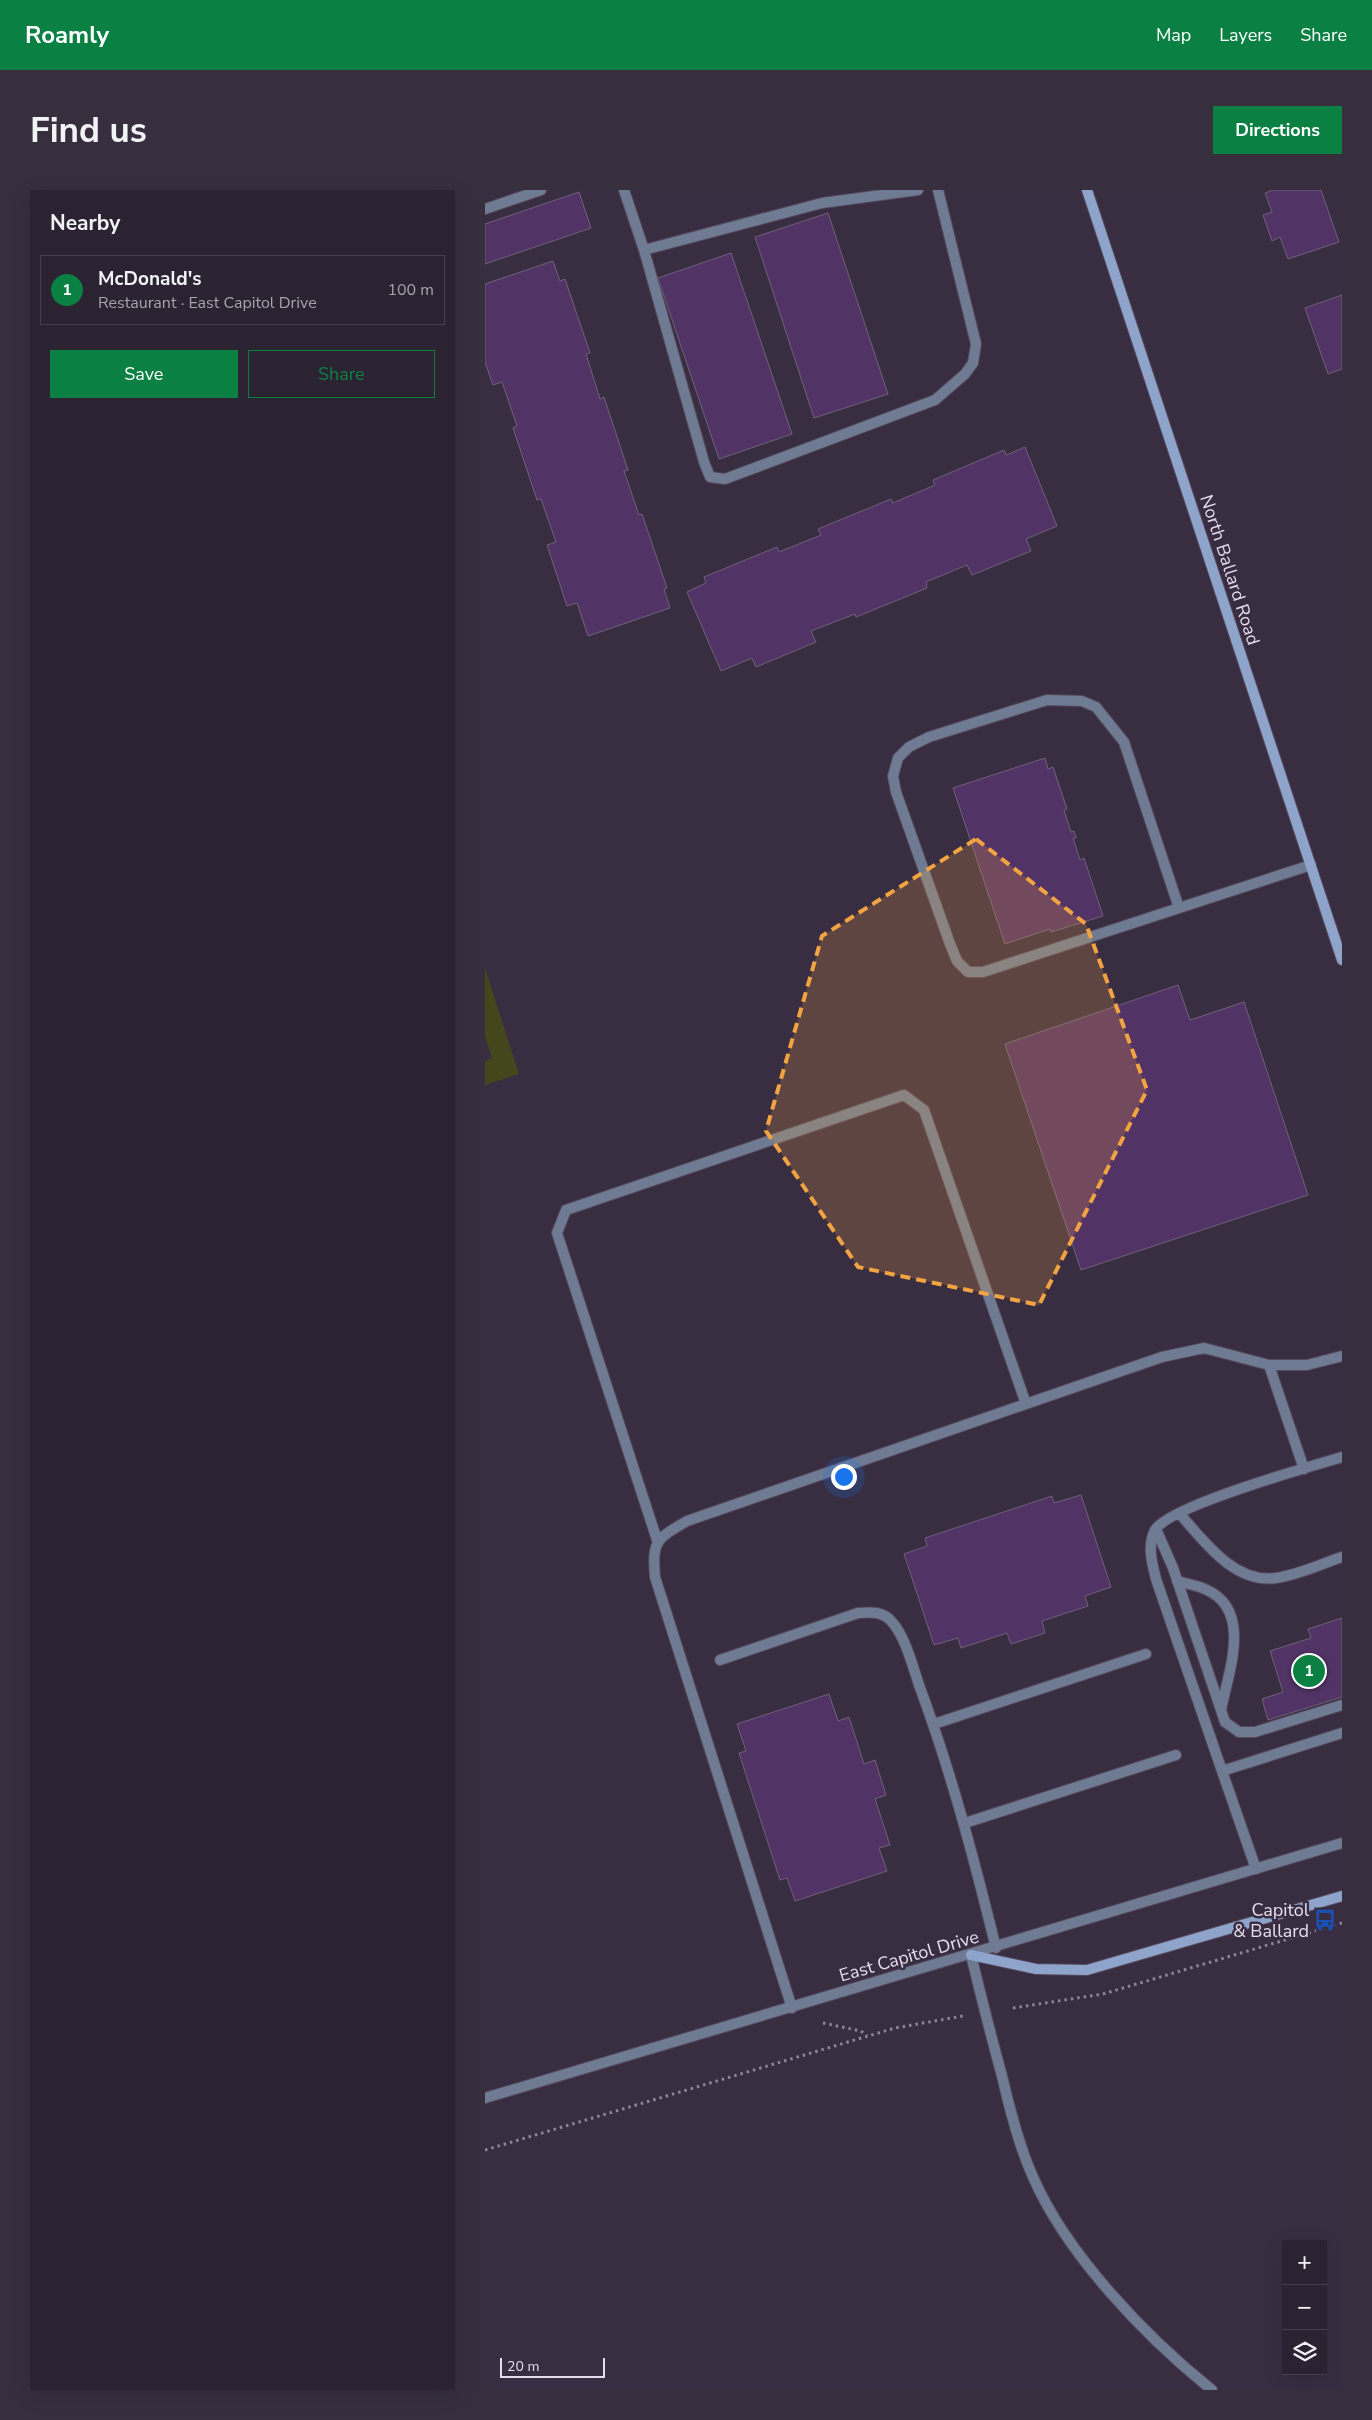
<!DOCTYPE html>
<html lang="en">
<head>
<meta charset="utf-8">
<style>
	:root { --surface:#2b2232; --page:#372f3e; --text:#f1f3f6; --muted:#a6a4ac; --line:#473f4d; --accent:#0b8043 }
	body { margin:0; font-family:"Nunito Sans",sans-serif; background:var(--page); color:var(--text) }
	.controls { position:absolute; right:15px; bottom:15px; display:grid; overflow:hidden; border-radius:0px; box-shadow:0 5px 20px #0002 }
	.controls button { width:45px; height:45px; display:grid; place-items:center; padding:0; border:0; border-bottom:1px solid var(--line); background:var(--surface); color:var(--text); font:25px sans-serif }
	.scale { position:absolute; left:15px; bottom:12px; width:105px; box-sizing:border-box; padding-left:5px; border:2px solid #e5ddeb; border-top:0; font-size:14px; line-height:18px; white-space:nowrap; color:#e5ddeb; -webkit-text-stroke:4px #392d42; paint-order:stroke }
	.you { position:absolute; left:358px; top:1286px; width:18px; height:18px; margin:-12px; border:4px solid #fff; border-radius:50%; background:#1a73e8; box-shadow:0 0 0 8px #1a73e833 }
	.badge { display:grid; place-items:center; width:32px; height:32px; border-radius:50%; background:var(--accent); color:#fff; font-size:16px; font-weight:700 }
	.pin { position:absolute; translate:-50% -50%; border:2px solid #fff; box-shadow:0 1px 5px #0006 }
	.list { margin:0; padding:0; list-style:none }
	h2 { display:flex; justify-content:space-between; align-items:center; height:65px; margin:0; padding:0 20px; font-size:21px }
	h2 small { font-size:16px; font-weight:400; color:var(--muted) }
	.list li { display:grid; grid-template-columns:32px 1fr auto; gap:15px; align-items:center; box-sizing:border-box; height:70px; margin:0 10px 10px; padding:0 10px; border:1px solid var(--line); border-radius:0px }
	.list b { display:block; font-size:19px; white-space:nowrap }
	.list p { margin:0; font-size:16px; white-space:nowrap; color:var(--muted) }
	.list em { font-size:16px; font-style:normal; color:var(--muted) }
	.actions { display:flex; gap:10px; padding:15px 20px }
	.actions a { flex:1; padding:11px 0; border:1px solid var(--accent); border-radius:0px; text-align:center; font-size:18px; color:var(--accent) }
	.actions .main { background:var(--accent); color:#fff }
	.icon { flex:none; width:28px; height:28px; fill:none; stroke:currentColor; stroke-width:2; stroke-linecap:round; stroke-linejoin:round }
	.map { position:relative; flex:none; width:857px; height:2200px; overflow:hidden; border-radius:0px }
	header { display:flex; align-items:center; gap:30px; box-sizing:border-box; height:70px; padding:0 25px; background:var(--accent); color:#fff }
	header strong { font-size:24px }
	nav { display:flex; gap:28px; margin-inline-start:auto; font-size:18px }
	.intro { display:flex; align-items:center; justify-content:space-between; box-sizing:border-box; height:120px; padding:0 30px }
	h1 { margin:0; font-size:35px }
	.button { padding:12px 22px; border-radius:0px; background:var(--accent); color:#fff; font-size:18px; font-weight:700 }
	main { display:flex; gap:30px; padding:0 30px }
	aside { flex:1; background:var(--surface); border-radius:0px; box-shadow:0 5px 20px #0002 }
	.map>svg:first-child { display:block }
	.green { fill:#44461c }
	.building { fill:#523365; stroke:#6f6179 }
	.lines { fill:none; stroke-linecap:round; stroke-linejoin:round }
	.service-casing { stroke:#55495d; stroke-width:12 }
	.tertiary-casing { stroke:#55495d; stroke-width:12 }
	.secondary-casing { stroke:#55495d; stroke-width:12 }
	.path { stroke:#8f8596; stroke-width:3; stroke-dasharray:2.5 4; stroke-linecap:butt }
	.service { stroke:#6e7b93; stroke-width:10 }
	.tertiary { stroke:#6e7b93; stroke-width:10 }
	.secondary { stroke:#8ea4ca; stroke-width:10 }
	.marked { fill:#f3a442; fill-opacity:0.2; stroke:#f3a442; stroke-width:4; stroke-dasharray:10 6; stroke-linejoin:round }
	.labels { text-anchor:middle; stroke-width:5; stroke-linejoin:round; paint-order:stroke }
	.street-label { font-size:18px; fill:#e5ddeb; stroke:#392d42 }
	.poi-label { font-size:18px; fill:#e5ddeb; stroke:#392d42; text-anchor:end }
</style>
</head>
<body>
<header>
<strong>Roamly</strong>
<nav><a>Map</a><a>Layers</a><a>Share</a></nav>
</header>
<div class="intro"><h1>Find us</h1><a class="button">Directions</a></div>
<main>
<aside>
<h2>Nearby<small></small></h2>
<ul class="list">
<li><span class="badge">1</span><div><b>McDonald's</b><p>Restaurant · East Capitol Drive</p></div><em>100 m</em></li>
</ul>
<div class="actions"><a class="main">Save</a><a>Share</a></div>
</aside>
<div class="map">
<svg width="857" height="2200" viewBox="0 0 857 2200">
	<rect width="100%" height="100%" fill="#392d42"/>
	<path class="green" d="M0,778L34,884L0,895V871L7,868L0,847Z"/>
	<path class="building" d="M788,0H836L854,52L803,69L795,47L787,51L778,25L787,22L780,3Z
		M94,2L106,38L0,74V34Z
		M343,23L403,204L329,228L270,47Z
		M246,63L307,244L234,269L173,88Z
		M68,71L75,91L80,89L105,163L101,164L115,209L119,207L143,280L139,281L154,325L157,324L182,398L179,399L185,418L103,446L92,413L82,416L62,355L71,352L56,309L52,310L28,238L32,236L17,192L8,195L0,172V94Z
		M857,105V179L843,184L820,118Z
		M540,257L572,336L541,349L546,361L487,385L482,375L441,392L442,398L371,427L370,424L326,441L331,452L271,477L267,468L236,481L202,402L221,393L219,387L292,357L294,362L336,345L333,339L406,309L408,313L450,295L448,290L519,260L521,265Z
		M560,568L563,579L568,577L582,619L579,620L586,642L589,641L591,648H588L595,670L599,668L618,726L566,742L565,739L520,754L468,598Z
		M693,795L705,830L759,812L823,1005L596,1080L520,854Z
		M596,1305L626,1397L600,1406L603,1416L557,1431L560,1443L526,1454L522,1443L476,1458L473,1448L449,1455L419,1364L442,1356L440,1348L567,1306L569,1313Z
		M857,1428V1507L783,1530L777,1509L798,1502L785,1461L826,1448L823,1439Z
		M344,1504L353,1531L364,1527L379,1574L390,1570L401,1605L390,1609L405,1655L394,1658L402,1681L310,1711L302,1688L295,1690L254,1563L261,1561L252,1534Z"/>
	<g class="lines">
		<g class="service-casing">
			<path id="service" d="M139,0L159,60L337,13L433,0
				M0,19L56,0
				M159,60L219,272L225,287L240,289L450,210L480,184L488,173L491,154L453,0
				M694,718L498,782H483L472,771L465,754L411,602L408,586L413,568L424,557L444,547L562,510L597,511L611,517L639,552L694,718L826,675
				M784,1175L819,1279
				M857,1267C824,1277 684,1316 670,1340C662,1356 667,1373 671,1389L737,1581L857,1543
				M694,1323C718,1350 749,1394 791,1388C813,1385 836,1374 857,1367
				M671,1339L688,1378L740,1532L754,1542H770L857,1515
				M173,1353L72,1043L81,1020L419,905L439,920L541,1214
				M692,1391C702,1394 713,1395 722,1400C768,1421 743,1483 736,1520
				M235,1470L373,1423C386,1422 398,1421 407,1432C420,1446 428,1477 434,1495C466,1581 489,1669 511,1758
				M449,1534L661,1464
				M737,1581L771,1679
				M480,1633L691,1565
				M486,1765C496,1806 506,1846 517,1886C525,1920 534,1956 548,1987C582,2065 661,2147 727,2200
				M307,1818L170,1387C167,1351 171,1349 202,1331L677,1167L719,1158L784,1175H822L857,1166"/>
		</g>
		<g class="tertiary-casing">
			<path id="tertiary" d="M0,1908L857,1653"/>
		</g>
		<g class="secondary-casing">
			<path id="secondary" d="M602,0L857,770
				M486,1765L551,1779L602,1780L857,1706"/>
		</g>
		<path class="path" d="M528,1818L618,1804L857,1733
			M338,1833L376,1841L382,1846
			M0,1960L410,1838L478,1826"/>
		<use href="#service" class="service"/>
		<use href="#tertiary" class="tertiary"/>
		<use href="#secondary" class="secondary"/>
	</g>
	<path class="marked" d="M491,649L601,734L662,900L554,1115L373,1077L281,941L337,746Z"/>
	<defs>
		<g id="bus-bare" transform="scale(1.725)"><path d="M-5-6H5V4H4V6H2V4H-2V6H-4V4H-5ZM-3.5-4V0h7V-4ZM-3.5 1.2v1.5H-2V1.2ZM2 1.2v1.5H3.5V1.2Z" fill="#1a4fb4" stroke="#392d42" stroke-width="2.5" paint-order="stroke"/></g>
	</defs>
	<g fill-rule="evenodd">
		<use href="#bus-bare" x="840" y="1730"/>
	</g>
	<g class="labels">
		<g class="street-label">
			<text transform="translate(745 380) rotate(72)" y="6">North Ballard Road</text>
			<text transform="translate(424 1766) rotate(-16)" y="6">East Capitol Drive</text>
		</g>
		<g class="poi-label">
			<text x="824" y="1726">Capitol<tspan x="824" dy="21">&amp; Ballard</tspan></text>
		</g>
	</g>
</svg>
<div class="controls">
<button>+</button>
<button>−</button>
<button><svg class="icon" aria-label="layers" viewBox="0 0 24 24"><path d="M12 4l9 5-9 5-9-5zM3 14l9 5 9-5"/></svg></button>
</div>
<div class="scale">20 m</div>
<div class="you"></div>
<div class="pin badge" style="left:824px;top:1481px">1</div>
</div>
</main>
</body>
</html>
